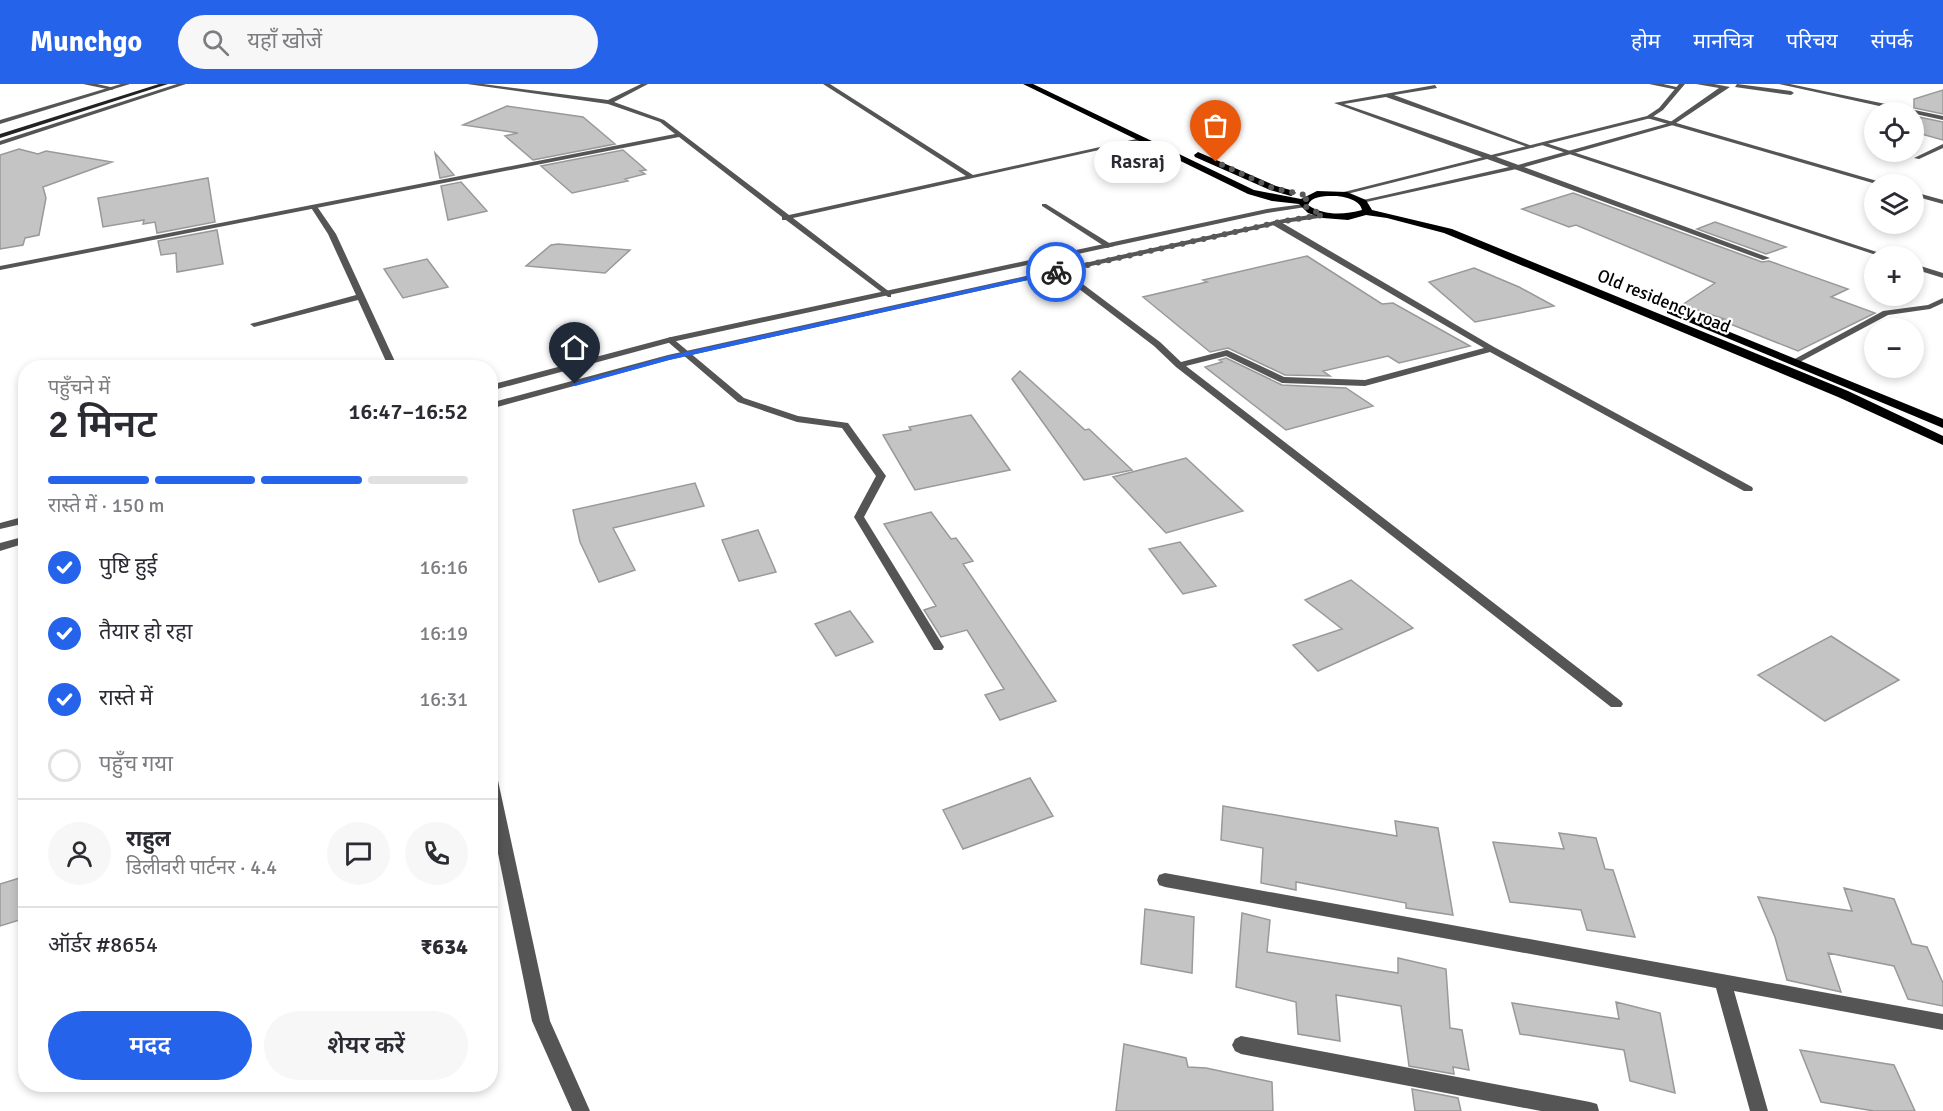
<!DOCTYPE html>
<html lang="hi">
<meta charset="utf-8">
<style>
:root{--surface:#fff;--page:#f7f7f7;--text:#2b2b33;--muted:#7c7c81;--line:#e1e1e2;--accent:#2563eb}
body{margin:0;font-family:Signika,"Noto Sans Devanagari",sans-serif;background:var(--page);color:var(--text);height:100vh;display:flex;flex-direction:column;font-size:22px;white-space:nowrap}
*{box-sizing:border-box;margin:0}
p{font-size:20px;color:var(--muted)}
.icon{flex:none;width:33px;height:33px;fill:none;stroke:currentColor;stroke-width:2;stroke-linecap:round;stroke-linejoin:round}
.map{position:relative;flex:1;overflow:hidden}
.details{position:absolute;left:18px;top:276px;width:480px;height:732px;display:flex;flex-direction:column;background:var(--surface);border-radius:24px;box-shadow:0 3px 9px #0003}
.details>*{flex:none}
.fabs{position:absolute;left:1864px;top:18px;display:grid;gap:12px}
.fabs a{display:grid;place-items:center;width:60px;height:60px;border-radius:50%;background:var(--surface);box-shadow:0 3px 9px #0003;font-size:30px}
.pin{position:absolute;display:grid;place-items:center;width:51px;height:51px;color:#fff;margin:-62px -26px;border-radius:50% 50% 50% 0;rotate:-45deg;box-shadow:0 0 6px #0007}
.pin .icon{rotate:45deg}
.courier{position:absolute;display:grid;place-items:center;width:60px;height:60px;margin:-30px;border:4px solid #2563eb;border-radius:50%;background:#fff;color:#222;box-shadow:0 2px 8px #0007}
.bubble{position:absolute;height:42px;border-radius:21px;background:var(--surface);box-shadow:0 3px 9px #0003;font-size:20px;font-weight:600;line-height:42px;text-align:center}
.summary em{font-style:normal;font-weight:600}
.summary div{display:flex;flex-direction:column-reverse}
.summary{display:flex;align-items:center;justify-content:space-between;height:102px;padding:0 30px}
h1{font-size:39px;font-weight:600;line-height:45px}
.bar{display:grid;grid-template-columns:repeat(4,1fr);gap:9px 6px;align-content:center;height:72px;padding:0 30px}
.bar i{height:8px;border-radius:4px;background:var(--line)}
.bar .active{background:var(--accent)}
.bar p{grid-column:span 4}
.line{display:flex;align-items:center;gap:15px;padding:0 30px;border-top:2px solid var(--line)}
.line div{flex:1}
.round{display:grid;place-items:center;flex:none;width:63px;height:63px;border-radius:32px;background:var(--page)}
ol{padding:0 30px;list-style:none}
li{display:flex;align-items:center;gap:18px;height:66px}
li p{margin-inline-start:auto}
li .icon{padding:6px;border-radius:50%;background:var(--accent);color:#fff;stroke-width:4}
li:last-child{color:var(--muted)}
li i{width:33px;height:33px;border:3px solid var(--line);border-radius:50%}
.cta{display:flex;gap:12px;margin-top:auto;padding:12px 30px}
.cta a{flex:1;height:69px;border-radius:36px;background:var(--accent);color:#fff;font-size:24px;font-weight:600;line-height:69px;text-align:center}
.cta a+a{background:var(--page);color:var(--text)}
header{display:flex;align-items:center;gap:36px;box-sizing:border-box;height:84px;padding:0 30px;background:var(--accent);color:#fff}
header strong{font-size:28px}
nav{display:flex;gap:33px;margin-inline-start:auto;font-size:21px}
.search{width:420px;height:54px;background:var(--page);display:flex;align-items:center;gap:15px;box-sizing:border-box;padding:0 21px;border-radius:33px;color:var(--muted);font-size:22px}
.map>svg:first-child{display:block}
.building{fill:#c4c4c4;stroke:#999;stroke-width:1.5}
.lines{fill:none;stroke-linecap:round;stroke-linejoin:round}
.service{fill:#555;fill-rule:evenodd}
.minor{fill:#555;fill-rule:evenodd}
.tertiary{fill:#555;fill-rule:evenodd}
.secondary{fill:#222;fill-rule:evenodd}
.trunk{fill:#000;fill-rule:evenodd}
.route{fill:#2563eb}
.done{stroke:#595959;stroke-width:6;stroke-dasharray:0 10.8}
.labels{text-anchor:middle;stroke-width:4.5;stroke-linejoin:round;paint-order:stroke}
.far-street-label{font-size:18px;fill:#000;stroke:#fff}
</style>
<header>
<strong>Munchgo</strong>
<div class="search"><svg class="icon" aria-label="search" viewBox="0 0 24 24"><circle cx="10" cy="10" r="6"/><path d="M15 15l6 6"/></svg>यहाँ खोजें</div>
<nav><a>होम</a><a>मानचित्र</a><a>परिचय</a><a>संपर्क</a></nav>
</header>
<div class="map">
<svg width="1943" height="1027" viewBox="0 0 1943 1027">
<rect width="100%" height="100%" fill="#fff"/>
<path class="building" d="M1943 6V30L1914 24V15Z
M507 22 583 33 615 60 533 76 505 52 518 49 463 41Z
M1914 32 1943 38V56L1914 48Z
M19 65 38 70 46 67 112 78 43 103 46 114 39 151 25 154 23 161 0 165V71Z
M623 66 646 86 640 87 645 90 625 95 628 97 572 109 541 82Z
M435 69 454 91 440 94Z
M208 94 215 138 157 149 155 138 143 140 144 136 103 143 98 114Z
M461 98 487 127 448 136 441 102Z
M1573 109 1762 178 1769 177 1848 205 1831 213 1875 229 1798 267 1720 236 1724 235 1682 221 1715 199 1576 141 1569 143 1522 125Z
M1715 138 1786 163 1766 170 1697 145Z
M217 146 223 180 177 188 176 169 161 171 158 157Z
M558 160 630 166 605 189 526 182 551 161Z
M1307 172 1382 220 1393 219 1470 262 1399 279 1388 272 1323 287 1330 292 1285 291 1228 264 1210 268 1143 213 1207 198 1203 196Z
M427 175 448 203 403 214 384 185Z
M1474 184 1519 203 1554 222 1475 238 1429 198Z
M1226 274 1282 301 1346 304 1373 322 1286 346 1205 283 1222 278 1219 276Z
M1020 287 1085 346 1089 345 1132 386 1084 396 1012 295Z
M971 331 1010 386 915 406 883 351 911 346 909 343Z
M1186 374 1243 427 1166 449 1113 393Z
M695 399 704 422 613 444 635 486 599 498 580 458 573 426Z
M931 428 951 455 956 454 973 477 963 480 1056 617 1000 636 985 611 1004 605 967 546 941 553 924 526 936 522 884 440Z
M758 446 776 488 739 497 722 456Z
M1180 458 1216 502 1183 510 1149 465Z
M1351 496 1413 544 1318 587 1293 561 1342 545 1305 516Z
M850 527 873 558 836 572 815 540Z
M1831 552 1899 596 1825 637 1758 591Z
M1030 694 1053 732 963 765 943 726Z
M1223 722 1397 752 1395 737 1438 744 1453 831 1406 824V819L1296 798V806L1261 799 1263 764 1221 756Z
M1559 749 1596 754 1605 785 1613 786 1635 853 1587 846 1581 826 1510 818 1493 758 1564 765Z
M26 792V834L0 842V800Z
M1844 804 1894 815 1912 860 1927 863 1943 899V922L1908 915 1894 882 1828 869 1841 908 1787 896 1775 853 1758 813 1852 827Z
M1145 825 1194 833 1192 889 1141 880Z
M1242 829 1270 836 1267 868 1398 889V874L1446 885 1450 944 1462 946 1469 986 1453 983 1454 990 1409 982 1401 922 1336 911 1340 957 1298 950 1296 918 1236 903Z
M1616 918 1660 929 1675 1009 1630 997 1624 966 1520 950 1512 919 1619 935Z
M1124 960 1186 974 1188 983 1206 984 1272 998 1273 1027H1116Z
M1800 966 1894 981 1915 1027H1874L1821 1018Z
M1412 1005 1458 1014 1461 1027H1415Z"/>
<g class="lines">
<path class="service" d="M1649 0H1663L1681 4 1678 6Z
M312 121H316L336 150 398 284H389L358 216 254 243 250 240 356 211 328 150 310 122Z
M1273 137H1279L1494 263 1752 403 1753 405 1752 407H1744L1490 268 1365 302 1282 299 1226 272 1186 282 1621 617 1623 620 1621 623H1611L1176 283 1154 262 1041 176 1048 174 1160 258 1181 278 1227 266 1284 293 1365 296 1484 264 1273 141Z
M671 253 744 314 798 332 848 339 886 392 864 433 944 563 942 566H934L854 433 876 392 842 344 797 338 738 318 668 258V254Z
M490 687 495 688 497 692 550 937 590 1027H572L532 937 490 730Z"/>
<path class="minor" d="M83 0H97L115 4 112 6Z
M467 0H483L608 16 641 0H648L614 18 664 36 789 131 966 92 823 0H830L973 91 1141 54 1144 56 793 134 891 209V213H888L786 136H782V133L679 53 0 186V182L675 50 660 38 608 20Z
M1435 1 1437 4 1394 11 1535 63 1530 64 1386 13 1344 20 1494 72 1770 174 1763 176 1334 19Z
M1649 31 1884 99 1885 100H1876L1647 34Z
M1542 59H1546L1889 172H1879L1542 61Z
M1943 60V64L1919 75 1914 74Z
M1914 108 1943 116V120L1914 112Z
M1042 120H1046L1114 162 1107 164 1042 122Z
M1914 180 1943 189V194L1914 185Z
M1943 214V219L1930 225 1888 231 1798 279 1795 280 1791 277 1883 227 1928 221Z
M1165 789 1943 930V946L1734 907 1768 1027H1750L1716 904 1165 803 1159 801 1157 796 1159 791Z
M1241 952 1590 1018 1597 1020 1599 1027H1541L1241 970 1235 967 1232 961 1235 955Z"/>
<path class="tertiary" d="M121 0H130L0 40V36Z
M177 0H186L0 61V57Z
M1679 0H1685L1663 26 1651 34 1339 112 1336 110 1647 32 1659 24Z
M1696 0H1714L1730 3 1673 41 1521 84 1362 119 1359 117 1518 81 1669 39 1719 4Z
M1737 0 1791 7 1794 9 1791 11 1735 3Z
M1779 0H1790L1943 32V36Z
M1304 120 1308 122 1306 123 1267 129 672 258 490 307V301L671 253 1267 125Z
M1323 129 1327 131 1326 133 1284 139 669 276 490 325V319L668 271 1284 135Z
M26 432V439L0 445V439Z
M26 452V459L0 467V459Z"/>
<path class="secondary" d="M159 0H168L0 54V50Z"/>
<path class="trunk" d="M1023 0H1033L1254 106 1301 115 1317 107 1347 108 1366 116 1372 126 1452 145 1848 307 1943 352V361L1838 313 1444 149 1387 134 1366 131 1348 136 1323 134 1308 129 1299 120 1272 117 1248 110ZM1337 112C1346 113 1360 116 1362 126 1344 131 1324 132 1308 121 1312 111 1327 112 1337 112Z
M1198 68 1276 102 1294 107 1296 109 1291 112 1270 106 1195 73 1194 71Z
M1671 224 1943 335V344L1667 229V225Z"/>
</g>
<path class="route" d="M1056 186 1058 189 669 276 575 302 571 300 668 272Z"/>
<g class="lines">
<path class="done" d="M1056 188 1284 137 1323 131 1304 122 1303 118 1309 112 1273 104 1216 78"/>
</g>
<g class="labels">
<g class="far-street-label">
<text transform="translate(1664 217) rotate(22)" y="6">Old residency road</text>
</g>
</g>
</svg>
<div class="fabs">
<a><svg class="icon" aria-label="locate" viewBox="0 0 24 24"><circle cx="12" cy="12" r="6"/><path d="M12 2v4M12 18v4M2 12h4M18 12h4"/></svg></a>
<a><svg class="icon" aria-label="layers" viewBox="0 0 24 24"><path d="M12 4l9 5-9 5-9-5zM3 14l9 5 9-5"/></svg></a>
<a>+</a>
<a>−</a>
</div>
<div class="pin" style="left:1216px;top:78px;background:#ea580c"><svg class="icon" aria-label="bag" viewBox="0 0 24 24"><path d="M5 8h14l-1 12H6zM9 8a3 3 0 0 1 6 0"/></svg></div>
<div class="pin" style="left:575px;top:300px;background:#1f2937"><svg class="icon" aria-label="home" viewBox="0 0 24 24"><path d="M3 11l9-7 9 7M6 9v11h12V9"/></svg></div>
<div class="courier" style="left:1056px;top:188px"><svg class="icon" aria-label="bike" viewBox="0 0 24 24"><circle cx="6" cy="16" r="4"/><circle cx="18" cy="16" r="4"/><path d="M6 16l4-8h5l3 8M10 8l3 8H6M13 5h3"/></svg></div>
<div class="bubble" style="left:1094px;top:57px;width:87px">Rasraj</div>
<section class="details">
<div class="summary"><div><h1>2 मिनट</h1><p>पहुँचने में</p></div><em>16:47–16:52</em></div>
<div class="bar"><i class="active"></i><i class="active"></i><i class="active"></i><i></i><p>रास्ते में · 150 m</p></div>
<ol>
<li><svg class="icon" aria-label="check" viewBox="0 0 24 24"><path d="M5 12l5 5 9-10"/></svg>पुष्टि हुई<p>16:16</p></li>
<li><svg class="icon" aria-label="check" viewBox="0 0 24 24"><path d="M5 12l5 5 9-10"/></svg>तैयार हो रहा<p>16:19</p></li>
<li><svg class="icon" aria-label="check" viewBox="0 0 24 24"><path d="M5 12l5 5 9-10"/></svg>रास्ते में<p>16:31</p></li>
<li><i></i>पहुँच गया</li>
</ol>
<div class="line" style="height:108px"><a class="round"><svg class="icon" aria-label="person" viewBox="0 0 24 24"><circle cx="12" cy="8" r="4"/><path d="M4 21q1-7 8-7t8 7"/></svg></a><div><b>राहुल</b><p>डिलीवरी पार्टनर · 4.4</p></div><a class="round"><svg class="icon" aria-label="chat" viewBox="0 0 24 24"><path d="M4 5h16v11H9l-5 4z"/></svg></a><a class="round"><svg class="icon" aria-label="phone" viewBox="0 0 24 24"><path d="M5 4h4l2 5-3 2q2 4 5 5l2-3 5 2v4C11 20 4 13 5 4z"/></svg></a></div>
<div class="line" style="height:78px"><div>ऑर्डर #8654</div><b>₹634</b></div>
<div class="cta"><a>मदद</a><a>शेयर करें</a></div>
</section>
</div>
